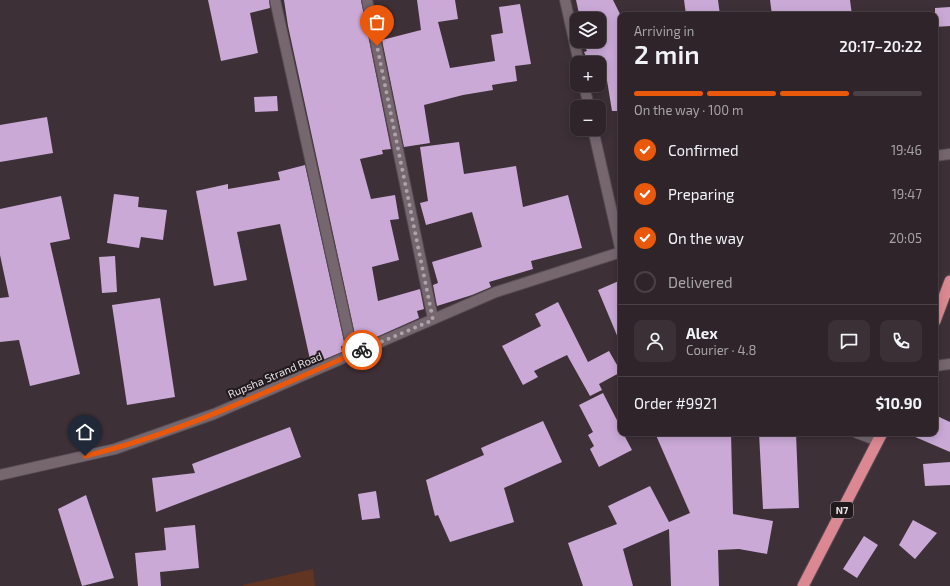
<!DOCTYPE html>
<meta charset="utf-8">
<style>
:root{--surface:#2e2429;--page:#3a3035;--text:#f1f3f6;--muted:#a7a4a8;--line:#494146;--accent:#ea580c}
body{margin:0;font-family:"Exo 2",sans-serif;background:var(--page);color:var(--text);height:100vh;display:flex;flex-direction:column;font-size:15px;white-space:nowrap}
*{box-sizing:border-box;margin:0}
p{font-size:13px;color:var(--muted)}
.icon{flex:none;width:22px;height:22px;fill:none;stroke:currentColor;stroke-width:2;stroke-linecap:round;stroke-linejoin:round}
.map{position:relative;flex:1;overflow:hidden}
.sheet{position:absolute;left:618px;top:12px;width:320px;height:424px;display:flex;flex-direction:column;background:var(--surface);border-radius:8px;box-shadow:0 2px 10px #0003,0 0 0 1px var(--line)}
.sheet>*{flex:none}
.fabs{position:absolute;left:570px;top:12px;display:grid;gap:8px}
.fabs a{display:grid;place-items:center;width:36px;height:36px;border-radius:8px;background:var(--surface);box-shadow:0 2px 10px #0003,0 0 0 1px var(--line);font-size:20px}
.pin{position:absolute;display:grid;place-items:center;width:34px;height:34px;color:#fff;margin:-41px -17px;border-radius:50% 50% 50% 0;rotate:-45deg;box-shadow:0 0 4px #0007}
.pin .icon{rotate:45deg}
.courier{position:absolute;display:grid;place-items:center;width:40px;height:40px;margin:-20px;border:3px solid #ea580c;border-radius:50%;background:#fff;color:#222;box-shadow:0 1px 5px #0007}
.overview em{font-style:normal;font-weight:600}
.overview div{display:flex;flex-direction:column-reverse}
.overview{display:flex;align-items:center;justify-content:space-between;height:68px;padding:0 16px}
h1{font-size:26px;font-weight:600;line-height:30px}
.bar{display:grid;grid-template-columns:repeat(4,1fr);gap:6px 4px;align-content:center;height:48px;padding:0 16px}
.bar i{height:5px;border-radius:3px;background:var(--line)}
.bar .current{background:var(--accent)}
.bar p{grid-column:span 4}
.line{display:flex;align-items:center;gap:10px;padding:0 16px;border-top:1px solid var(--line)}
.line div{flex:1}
.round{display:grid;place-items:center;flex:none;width:42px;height:42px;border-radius:8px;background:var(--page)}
ol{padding:0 16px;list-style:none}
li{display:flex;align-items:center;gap:12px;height:44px}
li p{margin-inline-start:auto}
li .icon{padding:4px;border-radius:50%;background:var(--accent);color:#fff;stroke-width:4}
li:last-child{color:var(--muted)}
li i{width:22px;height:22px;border:2px solid var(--line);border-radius:50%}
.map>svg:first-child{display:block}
.green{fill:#623422}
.building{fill:#caa9d7}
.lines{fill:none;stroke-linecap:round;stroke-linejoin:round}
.minor-casing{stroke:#574c52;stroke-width:12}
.tertiary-casing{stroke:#574c52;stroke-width:12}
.trunk-casing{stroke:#574c52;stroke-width:13}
.minor{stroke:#76676f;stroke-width:10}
.tertiary{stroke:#76676f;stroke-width:10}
.trunk{stroke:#dc8892;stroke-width:11}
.done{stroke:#ada3a9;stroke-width:4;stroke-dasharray:0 7.2}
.route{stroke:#ea580c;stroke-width:5}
.labels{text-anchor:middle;stroke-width:4;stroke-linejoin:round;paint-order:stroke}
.shield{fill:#201a1d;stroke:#ada5aa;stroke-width:1}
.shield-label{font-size:10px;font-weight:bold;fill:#eae1e6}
.street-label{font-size:11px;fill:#eae1e6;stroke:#201a1d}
</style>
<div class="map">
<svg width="950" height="586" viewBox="0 0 950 586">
<rect width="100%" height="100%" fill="#3d3037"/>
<path class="green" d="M313 569 315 586H243V585Z"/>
<path class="building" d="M208 0H269L270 8 250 13 258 53 221 61Z
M284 0H361L391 149 382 150 383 154 360 159 371 199 395 195 399 219 390 220 399 260 372 267 378 301 420 289 424 309 417 311 419 318 363 343 357 344 288 26Z
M417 0H455L458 19 438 22 450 68 495 61 491 35 503 33 499 7 520 4 531 64 515 66 517 81 492 85 493 90 463 95 424 105 430 143 404 147 382 40 421 30Z
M576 0H613L621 16V111H612L605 68 599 71V63H589L584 52 587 51 582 41H599V19H577V24L576 19 580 18Z
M684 0H718L720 15H686Z
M770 0H850L852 15H772Z
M950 7V26L935 27V8Z
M277 96 278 111 255 112 254 97Z
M47 117 53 153 0 162V125Z
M459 142 464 174 516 166 523 207 568 195 582 248 531 261 533 269 489 282 491 287 472 295 437 306 433 285 438 283 432 262 482 247 472 212 426 225 420 203 428 201 420 147Z
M305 165 345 346H341L342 352 318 362 311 364 280 224 237 232 247 280 214 286 196 191 228 184V189L280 180 278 172Z
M114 194 139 197 138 207 167 210 163 240 141 237 139 248 107 243Z
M61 196 70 239 50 243 80 374 30 386 19 340 0 342V298L9 297 0 255V209Z
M115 256 117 292 102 293 99 257Z
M621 280V345L598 290Z
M160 298 175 397 127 405 112 305Z
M558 302 588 362 609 351 621 372 599 384 602 390 590 396 567 355 534 371 538 377 523 385 502 346 541 326 535 314Z
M603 393 621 428V433H623L632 450 599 467 590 449 594 446 588 435 593 432 579 405Z
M935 415 950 422V452L906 433H935Z
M543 421 562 462 504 488 514 522 450 542 438 515 435 516 426 480 484 455 481 448Z
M290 427 301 457 156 512 152 478 195 473 192 464Z
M655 433H731L733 514 773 521 767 554 739 549 718 550 719 586H671L669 529 623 549 633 586H583L568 543 617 524 608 506 650 486 669 522 690 513Z
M759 433H796L799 508 763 509Z
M950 462V485L925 486 923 464Z
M376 491 380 518 362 520 358 494Z
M86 495 114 578 82 586 58 509Z
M913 520 937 533 915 559 899 545Z
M195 525 199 568 160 572 161 586H138L135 553 166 550 164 528Z
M864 536 878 545 857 578 843 569Z"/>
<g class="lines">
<g class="minor-casing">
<path id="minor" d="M275 0 353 354
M367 0 433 319
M565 0 579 63
M584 85 589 107
M593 129 621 252
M935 366 950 364
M857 433 878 441"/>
</g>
<g class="tertiary-casing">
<path id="tertiary" d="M935 156 950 154
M0 475 115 449 214 414 496 292 621 252"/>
</g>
<g class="trunk-casing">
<path id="trunk" d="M935 321 950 281
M803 586 882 433"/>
</g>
<use href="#minor" class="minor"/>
<use href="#tertiary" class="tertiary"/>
<use href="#trunk" class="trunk"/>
</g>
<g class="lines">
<path class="done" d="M362 350 433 320 377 46"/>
<path class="route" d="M85 456C181 433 272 389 362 350"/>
</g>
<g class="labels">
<rect class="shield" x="831" y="502" width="22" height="16" rx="3"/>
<g class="shield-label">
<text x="842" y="514">N7</text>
</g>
<g class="street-label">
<text transform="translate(275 375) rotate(-23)" y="4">Rupsha Strand Road</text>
</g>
</g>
</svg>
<div class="fabs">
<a><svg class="icon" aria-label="layers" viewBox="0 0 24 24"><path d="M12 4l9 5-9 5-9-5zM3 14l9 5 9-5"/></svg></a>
<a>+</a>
<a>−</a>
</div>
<div class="pin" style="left:377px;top:46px;background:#ea580c"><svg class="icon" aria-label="bag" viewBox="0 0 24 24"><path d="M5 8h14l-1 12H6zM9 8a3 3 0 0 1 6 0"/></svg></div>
<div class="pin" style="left:85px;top:456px;background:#1f2937"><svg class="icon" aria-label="home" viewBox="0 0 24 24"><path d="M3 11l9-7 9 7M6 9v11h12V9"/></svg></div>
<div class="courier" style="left:362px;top:350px"><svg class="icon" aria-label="bike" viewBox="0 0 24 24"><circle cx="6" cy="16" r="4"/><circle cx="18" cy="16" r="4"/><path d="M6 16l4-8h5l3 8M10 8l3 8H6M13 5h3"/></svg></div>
<section class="sheet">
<div class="overview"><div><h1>2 min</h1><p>Arriving in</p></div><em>20:17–20:22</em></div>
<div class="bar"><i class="current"></i><i class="current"></i><i class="current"></i><i></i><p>On the way · 100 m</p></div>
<ol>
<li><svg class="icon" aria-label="check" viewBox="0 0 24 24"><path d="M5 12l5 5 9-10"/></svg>Confirmed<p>19:46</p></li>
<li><svg class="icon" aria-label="check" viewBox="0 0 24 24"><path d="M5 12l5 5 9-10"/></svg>Preparing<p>19:47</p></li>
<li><svg class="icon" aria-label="check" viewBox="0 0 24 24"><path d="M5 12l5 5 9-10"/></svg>On the way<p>20:05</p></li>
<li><i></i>Delivered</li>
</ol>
<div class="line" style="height:72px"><a class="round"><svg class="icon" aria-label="person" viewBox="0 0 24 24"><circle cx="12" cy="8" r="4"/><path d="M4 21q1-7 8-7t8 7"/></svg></a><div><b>Alex</b><p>Courier · 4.8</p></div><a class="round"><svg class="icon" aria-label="chat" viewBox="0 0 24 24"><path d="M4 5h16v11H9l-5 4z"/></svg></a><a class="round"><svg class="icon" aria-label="phone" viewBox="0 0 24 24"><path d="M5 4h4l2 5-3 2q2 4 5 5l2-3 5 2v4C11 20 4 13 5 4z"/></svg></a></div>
<div class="line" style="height:52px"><div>Order #9921</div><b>$10.90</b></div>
</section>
</div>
